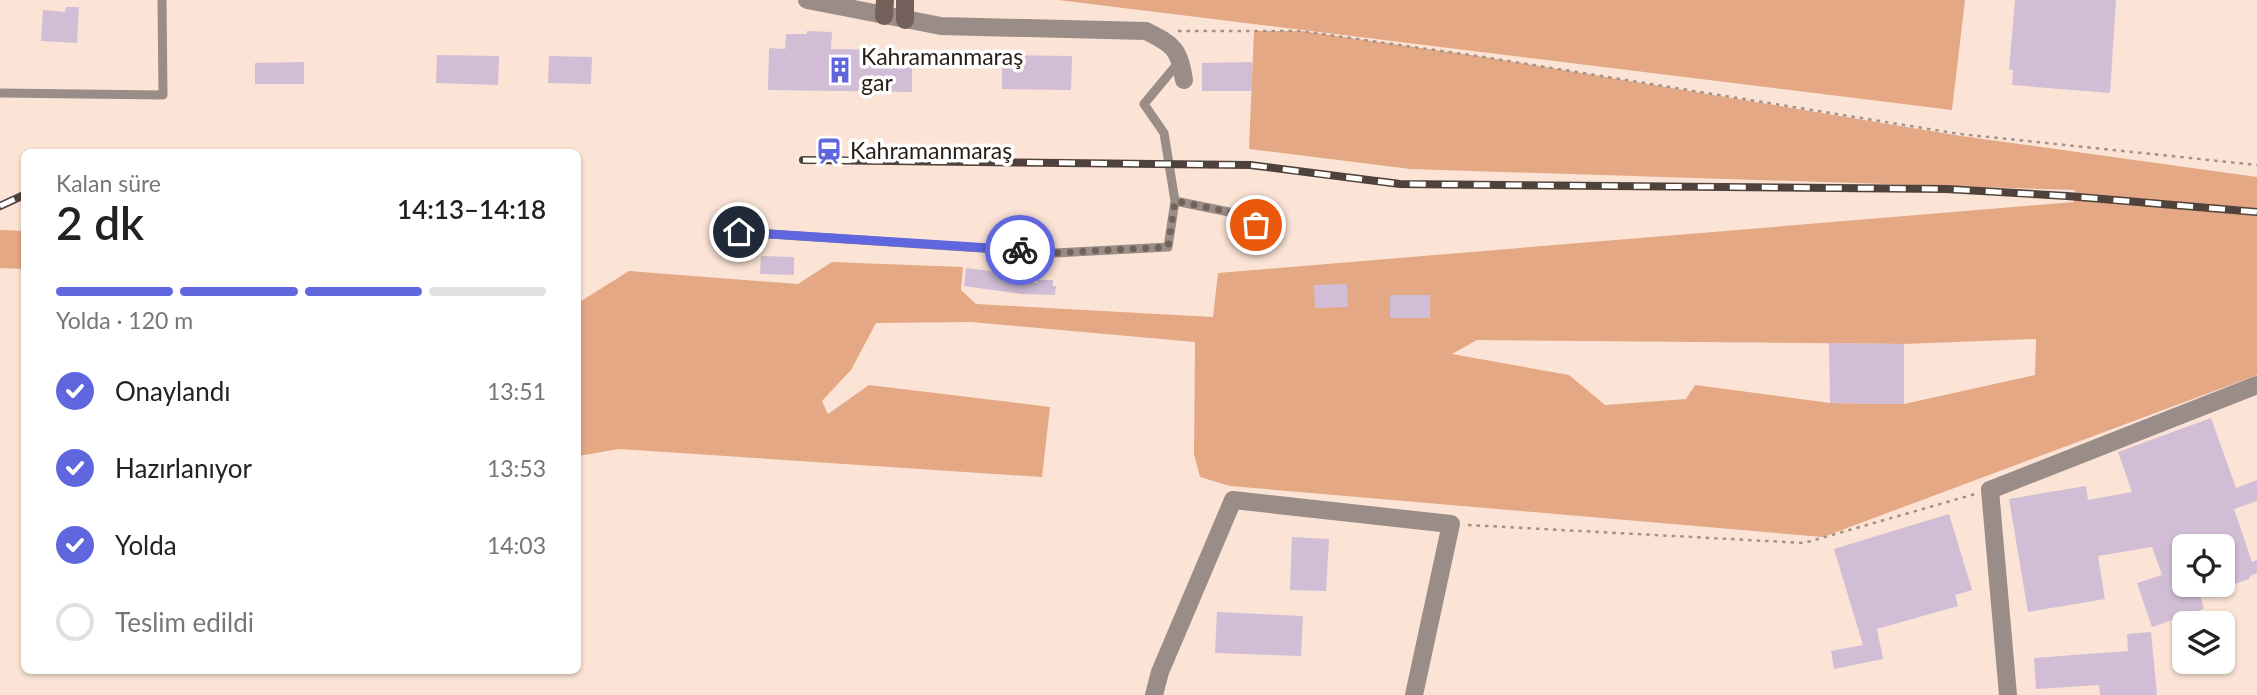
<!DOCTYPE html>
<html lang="tr">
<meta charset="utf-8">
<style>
:root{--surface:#fff;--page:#f2f2f2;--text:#222;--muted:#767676;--line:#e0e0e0;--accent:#5f66de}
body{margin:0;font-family:Lato,sans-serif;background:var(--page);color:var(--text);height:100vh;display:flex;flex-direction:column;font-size:26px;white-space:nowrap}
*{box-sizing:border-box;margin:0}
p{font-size:23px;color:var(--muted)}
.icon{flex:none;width:38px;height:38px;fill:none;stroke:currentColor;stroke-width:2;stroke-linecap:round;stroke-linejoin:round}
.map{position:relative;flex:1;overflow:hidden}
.drawer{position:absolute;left:21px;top:149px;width:560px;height:525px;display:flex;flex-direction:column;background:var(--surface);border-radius:10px;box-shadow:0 2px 5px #0004}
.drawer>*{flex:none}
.fabs{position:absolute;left:2172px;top:534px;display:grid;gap:14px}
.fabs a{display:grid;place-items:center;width:63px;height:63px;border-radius:10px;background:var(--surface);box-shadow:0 2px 5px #0004;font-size:35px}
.pin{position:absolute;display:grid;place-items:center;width:60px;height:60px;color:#fff;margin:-30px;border:4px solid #fff;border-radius:50%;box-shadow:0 2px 7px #0007}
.courier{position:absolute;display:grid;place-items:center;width:70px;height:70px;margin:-35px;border:5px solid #5f66de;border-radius:50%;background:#fff;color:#222;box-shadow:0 2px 9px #0007}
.overview em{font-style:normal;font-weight:600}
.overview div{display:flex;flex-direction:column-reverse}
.overview{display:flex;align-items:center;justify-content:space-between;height:119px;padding:0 35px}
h1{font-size:46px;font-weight:600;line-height:52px}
.bar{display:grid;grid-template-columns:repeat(4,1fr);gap:10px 7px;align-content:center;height:84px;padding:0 35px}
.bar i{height:9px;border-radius:5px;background:var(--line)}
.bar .current{background:var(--accent)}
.bar p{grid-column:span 4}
ol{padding:0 35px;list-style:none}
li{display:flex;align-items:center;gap:21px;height:77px}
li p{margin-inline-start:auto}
li .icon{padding:7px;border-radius:50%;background:var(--accent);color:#fff;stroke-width:4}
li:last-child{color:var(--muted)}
li i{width:38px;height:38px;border:4px solid var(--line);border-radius:50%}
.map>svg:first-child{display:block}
.forest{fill:#e4a885;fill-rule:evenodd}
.building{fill:#d1bdd5;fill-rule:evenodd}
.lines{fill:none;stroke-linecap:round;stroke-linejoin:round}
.path{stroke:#a39287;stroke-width:2.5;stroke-dasharray:3.5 5;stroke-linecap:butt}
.lane{stroke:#9a8c87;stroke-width:9}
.street{stroke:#9a8c87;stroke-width:18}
.secondary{stroke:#73605a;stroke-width:18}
.rail-casing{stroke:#4e423a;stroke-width:8}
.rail{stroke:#fff;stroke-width:5;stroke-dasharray:16;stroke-linecap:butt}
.done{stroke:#71635a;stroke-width:7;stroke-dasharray:0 12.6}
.route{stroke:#5f66de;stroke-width:9}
.labels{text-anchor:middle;stroke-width:7;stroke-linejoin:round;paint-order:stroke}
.poi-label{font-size:23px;fill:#271d17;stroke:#fff;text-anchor:start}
</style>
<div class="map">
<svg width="2257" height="695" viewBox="0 0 2257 695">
<rect width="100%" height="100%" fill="#fbe4d6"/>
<path class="forest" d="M1058 0H1965L1952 110Z
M1254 31H1301L1484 57 1961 136 2257 177V375L1823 537 1230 486 1200 477 1194 454 1195 342 971 322 876 323 851 370 822 401 828 414 869 385 1050 407 1042 477 619 449 578 456V303L629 271 798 284 832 262 963 267 961 290 976 304 1213 317 1218 273 2074 202 2075 190 1410 169 1249 149ZM2036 339 2035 375 1904 404 1830 403 1695 385 1686 399 1605 405 1569 375 1452 354 1477 340 1904 344Z
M0 230 24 231V269L0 268Z"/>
<path class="building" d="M2015 0H2116L2110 93 2012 85 2013 70H2009Z
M66 7H79L77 43 41 41 43 10 65 12Z
M807 31 832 32 831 49 912 50V92L768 90 769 48 785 49 786 34H807Z
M437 55 499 56 498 85 436 83Z
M1002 55 1072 56 1071 90 1002 89Z
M549 56 592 57 591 84 548 83Z
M304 62V84H255V63Z
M1252 62V91H1202V63Z
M761 256 794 257V275L760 274Z
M966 268 999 272 998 276 1037 283V280H1053V286H1056L1055 295 1021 294 964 286Z
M1347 284 1348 307 1315 308 1314 285Z
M1390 295H1430V318H1390Z
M1829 343 1904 344V404L1830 403Z
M2211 418 2236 488 2257 480V501L2234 509 2252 562 2257 560V573L2250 576 2249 579 2200 596 2204 609 2152 627 2137 583 2162 575 2152 547 2098 556 2105 599 2028 612 2009 499 2086 486 2088 500 2132 492 2118 452ZM2184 546H2222V584H2184Z
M1949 514 1972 590 1955 595 1958 606 1877 629 1883 659 1834 669 1831 651 1863 645 1834 549Z
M1292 537 1329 539 1326 591 1290 590Z
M1217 612 1303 616 1301 656 1215 653Z
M2151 632 2157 695H2100L2099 685 2036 689 2034 658 2128 651 2127 634Z"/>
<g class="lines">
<path class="path" d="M1178 31H1301L1484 57 1960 134 2257 165
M1468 525 1804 543 1975 494"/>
<path class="lane" d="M1179 62 1144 104 1164 133 1175 201 1239 214 1273 237
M0 93 163 95 162 0
M739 232 1055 253 1168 247 1175 201"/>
<path class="street" d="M807 0 941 26 1146 31C1174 45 1179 49 1184 80
M1154 695 1160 672 1233 500 1451 524 1414 695
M2008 695 1990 490 2257 385"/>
<path class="secondary" d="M884 16 885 0
M905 20V0"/>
<g class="rail-casing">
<path id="rail" d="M803 160 1250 165 1400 184 1946 189 2067 196 2257 212
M0 206 24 195"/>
</g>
<use href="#rail" class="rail"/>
</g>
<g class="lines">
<path class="done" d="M1020 250 1055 253 1168 247 1175 201 1239 214 1256 225"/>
<path class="route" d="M739 232 1020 250"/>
</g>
<defs>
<g id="building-bare" transform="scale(2.1)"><path d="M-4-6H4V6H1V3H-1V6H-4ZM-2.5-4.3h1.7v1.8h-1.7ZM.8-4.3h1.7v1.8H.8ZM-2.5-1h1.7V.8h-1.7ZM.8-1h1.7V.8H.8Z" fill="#5f66de" stroke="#fff" stroke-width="2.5" paint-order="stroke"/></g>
<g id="station-bare" transform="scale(2.1)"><path d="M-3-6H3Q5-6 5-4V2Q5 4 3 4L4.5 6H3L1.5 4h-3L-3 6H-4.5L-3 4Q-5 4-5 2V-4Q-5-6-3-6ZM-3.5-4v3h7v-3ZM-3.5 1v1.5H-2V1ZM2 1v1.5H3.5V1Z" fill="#5f66de" stroke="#fff" stroke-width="2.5" paint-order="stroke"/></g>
</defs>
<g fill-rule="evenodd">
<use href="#building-bare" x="840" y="70"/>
<use href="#station-bare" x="829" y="151"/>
</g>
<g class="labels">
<g class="poi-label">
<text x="861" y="65">Kahramanmaraş<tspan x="861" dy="26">gar</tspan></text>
<text x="850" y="159">Kahramanmaraş</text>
</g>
</g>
</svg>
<div class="fabs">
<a><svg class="icon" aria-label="locate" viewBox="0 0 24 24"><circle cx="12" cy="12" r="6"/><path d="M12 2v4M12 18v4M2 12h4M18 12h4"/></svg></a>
<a><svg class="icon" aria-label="layers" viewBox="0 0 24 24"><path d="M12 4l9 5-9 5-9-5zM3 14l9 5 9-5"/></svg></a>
</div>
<div class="pin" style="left:1256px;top:225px;background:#ea580c"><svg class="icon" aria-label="bag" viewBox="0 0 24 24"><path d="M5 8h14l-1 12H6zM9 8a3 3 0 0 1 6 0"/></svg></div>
<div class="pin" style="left:739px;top:232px;background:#1f2937"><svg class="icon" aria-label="home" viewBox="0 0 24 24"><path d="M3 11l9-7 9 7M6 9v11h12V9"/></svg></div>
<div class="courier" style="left:1020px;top:250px"><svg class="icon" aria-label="bike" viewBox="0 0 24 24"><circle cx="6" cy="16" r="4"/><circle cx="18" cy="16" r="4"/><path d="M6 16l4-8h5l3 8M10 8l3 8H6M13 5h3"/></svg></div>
<section class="drawer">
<div class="overview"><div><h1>2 dk</h1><p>Kalan süre</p></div><em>14:13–14:18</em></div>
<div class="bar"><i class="current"></i><i class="current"></i><i class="current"></i><i></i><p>Yolda · 120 m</p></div>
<ol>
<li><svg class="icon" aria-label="check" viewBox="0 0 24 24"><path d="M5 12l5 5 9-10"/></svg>Onaylandı<p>13:51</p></li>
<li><svg class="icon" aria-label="check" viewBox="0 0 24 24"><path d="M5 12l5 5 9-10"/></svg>Hazırlanıyor<p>13:53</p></li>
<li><svg class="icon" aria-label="check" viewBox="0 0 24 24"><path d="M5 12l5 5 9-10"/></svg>Yolda<p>14:03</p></li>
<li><i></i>Teslim edildi</li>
</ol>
</section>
</div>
